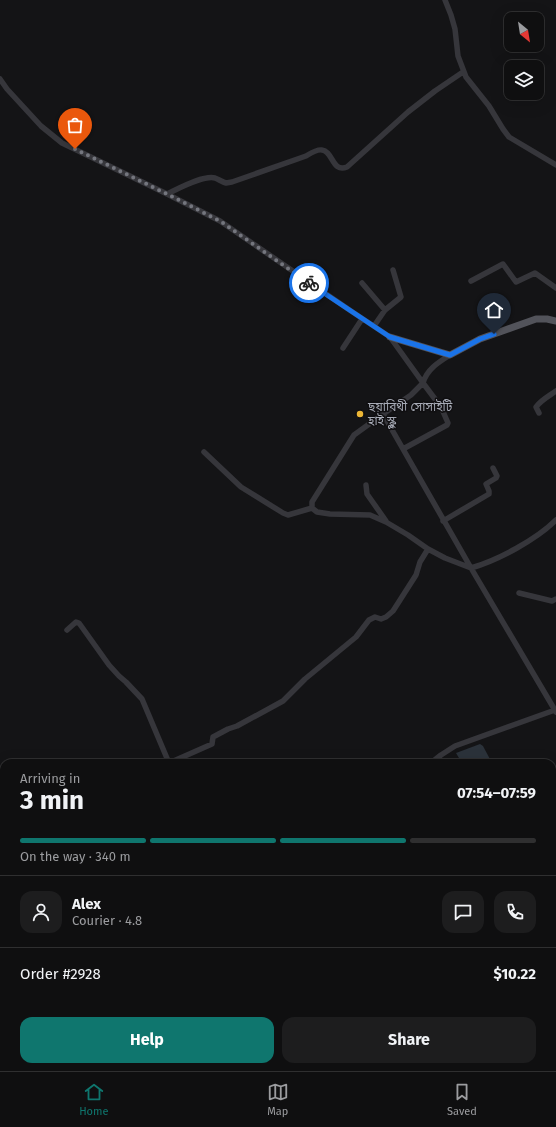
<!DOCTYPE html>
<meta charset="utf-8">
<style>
:root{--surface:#0f0f10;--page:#1d1d1e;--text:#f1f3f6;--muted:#9b9c9f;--line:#2f2f30;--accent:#0f766e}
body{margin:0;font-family:"Fira Sans","Noto Sans Bengali",sans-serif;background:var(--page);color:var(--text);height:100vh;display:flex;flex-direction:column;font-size:15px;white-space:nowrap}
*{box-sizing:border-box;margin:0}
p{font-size:13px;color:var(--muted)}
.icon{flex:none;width:22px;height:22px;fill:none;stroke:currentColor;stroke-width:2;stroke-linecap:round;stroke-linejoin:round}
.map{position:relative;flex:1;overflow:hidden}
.details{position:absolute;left:0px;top:759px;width:556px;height:312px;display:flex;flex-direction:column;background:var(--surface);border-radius:12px 12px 0 0;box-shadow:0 4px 16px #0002,0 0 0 1px var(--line)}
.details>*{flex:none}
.needle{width:26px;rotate:150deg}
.buttons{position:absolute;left:504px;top:12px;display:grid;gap:8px}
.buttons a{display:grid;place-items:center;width:40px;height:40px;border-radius:8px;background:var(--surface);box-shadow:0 4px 16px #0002,0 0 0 1px var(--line);font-size:20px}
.pin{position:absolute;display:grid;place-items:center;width:34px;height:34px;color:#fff;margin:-41px -17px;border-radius:50% 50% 50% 0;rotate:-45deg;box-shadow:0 0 4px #0007}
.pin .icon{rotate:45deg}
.courier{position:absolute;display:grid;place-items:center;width:40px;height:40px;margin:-20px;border:3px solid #1a73e8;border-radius:50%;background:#fff;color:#222;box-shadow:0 1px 5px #0007}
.headline em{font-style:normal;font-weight:700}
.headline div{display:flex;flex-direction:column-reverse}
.headline{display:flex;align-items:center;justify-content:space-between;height:68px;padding:0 20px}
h1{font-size:26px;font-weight:700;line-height:30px}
.bar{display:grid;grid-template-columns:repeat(4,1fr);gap:6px 4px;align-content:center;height:48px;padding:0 20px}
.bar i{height:5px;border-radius:3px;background:var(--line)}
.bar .current{background:var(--accent)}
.bar p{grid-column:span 4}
.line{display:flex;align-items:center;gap:10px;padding:0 20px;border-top:1px solid var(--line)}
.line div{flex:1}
.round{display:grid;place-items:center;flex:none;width:42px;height:42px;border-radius:12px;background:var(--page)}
.primary-button{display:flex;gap:8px;margin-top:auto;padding:8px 20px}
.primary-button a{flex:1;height:46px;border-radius:12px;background:var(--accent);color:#fff;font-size:16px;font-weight:700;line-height:46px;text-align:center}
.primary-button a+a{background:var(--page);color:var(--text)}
.tab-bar{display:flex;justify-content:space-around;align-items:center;height:56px;border-top:1px solid var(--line);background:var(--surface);font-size:11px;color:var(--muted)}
.tab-bar a{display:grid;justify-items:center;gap:2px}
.tab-bar .current{color:var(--accent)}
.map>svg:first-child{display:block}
.water{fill:#2b323a}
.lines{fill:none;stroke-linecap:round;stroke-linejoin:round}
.minor{stroke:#36363b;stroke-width:5.5}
.major{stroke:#52535a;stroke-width:7}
.done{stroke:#74767e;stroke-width:4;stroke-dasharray:0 7.2}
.route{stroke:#1a73e8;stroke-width:5}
.poi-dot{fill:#edb736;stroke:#100f11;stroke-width:1.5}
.labels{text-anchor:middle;stroke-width:3;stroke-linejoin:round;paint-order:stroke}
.poi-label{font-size:12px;fill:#a7abb6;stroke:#100f11;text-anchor:start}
</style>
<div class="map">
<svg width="556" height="1071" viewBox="0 0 556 1071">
<rect width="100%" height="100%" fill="#141416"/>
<path class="water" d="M480 744 483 746 492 763H462L456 753Z"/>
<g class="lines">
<path class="minor" d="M445 0 451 15 455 29 458 56 466 77 489 106 503 129 509 137 556 165
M0 79 7 89 41 126 62 143 167 194 220 221 351 311 390 337 423 383 411 395 383 414 471 568 556 712
M167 194C178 189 203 175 215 178 218 179 222 182 226 183L232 182 306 156C311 153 317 149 322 150 333 151 332 173 347 167L408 112 435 91 463 72
M471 281 503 264 516 282 535 273 556 288
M362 283 385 310
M374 326 385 310 401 297 393 270
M343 348 362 319
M539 413 536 407C541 400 549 396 556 391
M383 414 354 435 312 502V508L317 512 330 514 370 515 386 522 408 535 428 549 445 558 471 568C498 560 536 540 556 520
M403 449 447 425 448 423 441 407 423 383C427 369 439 362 450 355
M204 452 241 487 283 513 288 515 312 508
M366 485 367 494 386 521
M443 521 489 494V491L486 484 496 478 497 476 493 468
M519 593 552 601 556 599
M67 630 76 622 79 623 109 665 119 676 126 682 142 699 169 763
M169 763 212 744 213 737 228 729 237 726 283 701 305 679 356 637 369 620 375 617 381 619 386 617 393 611 416 575 420 562 428 549
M431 763 441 755 455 746 555 710
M552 941 556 938
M0 948 4 954
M552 982 556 979
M552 1031 556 1036
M0 1043H4
M461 1067 465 1071
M478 1071 483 1067"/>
<path class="major" d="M390 337 450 355 480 339 536 319H547L556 321
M552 863 556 858
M185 1067 187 1071"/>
</g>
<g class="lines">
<path class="done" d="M75 149 167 194 220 221 309 283"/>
<path class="route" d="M309 283 390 337 450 355 480 339 494 334"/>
</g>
<circle class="poi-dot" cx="360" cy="414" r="4"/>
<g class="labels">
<g class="poi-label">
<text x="368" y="411">ছয়াবিথী সোসাইটি<tspan x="368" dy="14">হাই স্কুল</tspan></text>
</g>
</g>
</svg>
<div class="buttons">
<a><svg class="needle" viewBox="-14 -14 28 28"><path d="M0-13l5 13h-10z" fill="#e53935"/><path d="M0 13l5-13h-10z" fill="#9b9c9f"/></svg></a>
<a><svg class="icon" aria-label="layers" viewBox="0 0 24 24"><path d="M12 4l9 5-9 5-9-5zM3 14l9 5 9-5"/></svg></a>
</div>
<div class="pin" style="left:75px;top:149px;background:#ea580c"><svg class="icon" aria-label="bag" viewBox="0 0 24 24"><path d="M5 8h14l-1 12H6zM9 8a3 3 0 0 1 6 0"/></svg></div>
<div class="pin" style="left:494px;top:334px;background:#1f2937"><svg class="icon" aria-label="home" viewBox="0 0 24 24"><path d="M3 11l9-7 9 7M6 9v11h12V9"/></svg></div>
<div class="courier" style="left:309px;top:283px"><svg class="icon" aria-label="bike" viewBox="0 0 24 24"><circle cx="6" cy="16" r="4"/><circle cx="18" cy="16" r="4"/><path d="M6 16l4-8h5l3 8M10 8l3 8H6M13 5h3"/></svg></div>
<section class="details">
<div class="headline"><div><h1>3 min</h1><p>Arriving in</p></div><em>07:54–07:59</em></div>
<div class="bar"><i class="current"></i><i class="current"></i><i class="current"></i><i></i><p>On the way · 340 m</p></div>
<div class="line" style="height:72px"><a class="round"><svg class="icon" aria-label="person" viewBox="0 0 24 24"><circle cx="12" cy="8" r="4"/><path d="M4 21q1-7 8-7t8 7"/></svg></a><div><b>Alex</b><p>Courier · 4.8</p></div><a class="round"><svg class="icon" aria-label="chat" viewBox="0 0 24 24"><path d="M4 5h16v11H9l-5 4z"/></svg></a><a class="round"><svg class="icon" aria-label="phone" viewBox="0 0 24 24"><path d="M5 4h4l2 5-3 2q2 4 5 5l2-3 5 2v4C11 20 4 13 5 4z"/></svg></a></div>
<div class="line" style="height:52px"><div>Order #2928</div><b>$10.22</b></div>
<div class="primary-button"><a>Help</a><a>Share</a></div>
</section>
</div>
<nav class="tab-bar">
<a class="current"><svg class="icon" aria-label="home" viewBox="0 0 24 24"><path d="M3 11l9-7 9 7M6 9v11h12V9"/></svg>Home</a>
<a><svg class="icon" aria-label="map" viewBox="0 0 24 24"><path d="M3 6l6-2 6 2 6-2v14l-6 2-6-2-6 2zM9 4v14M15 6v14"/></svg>Map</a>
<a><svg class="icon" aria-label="saved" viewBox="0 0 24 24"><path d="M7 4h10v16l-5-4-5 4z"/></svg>Saved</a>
</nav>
